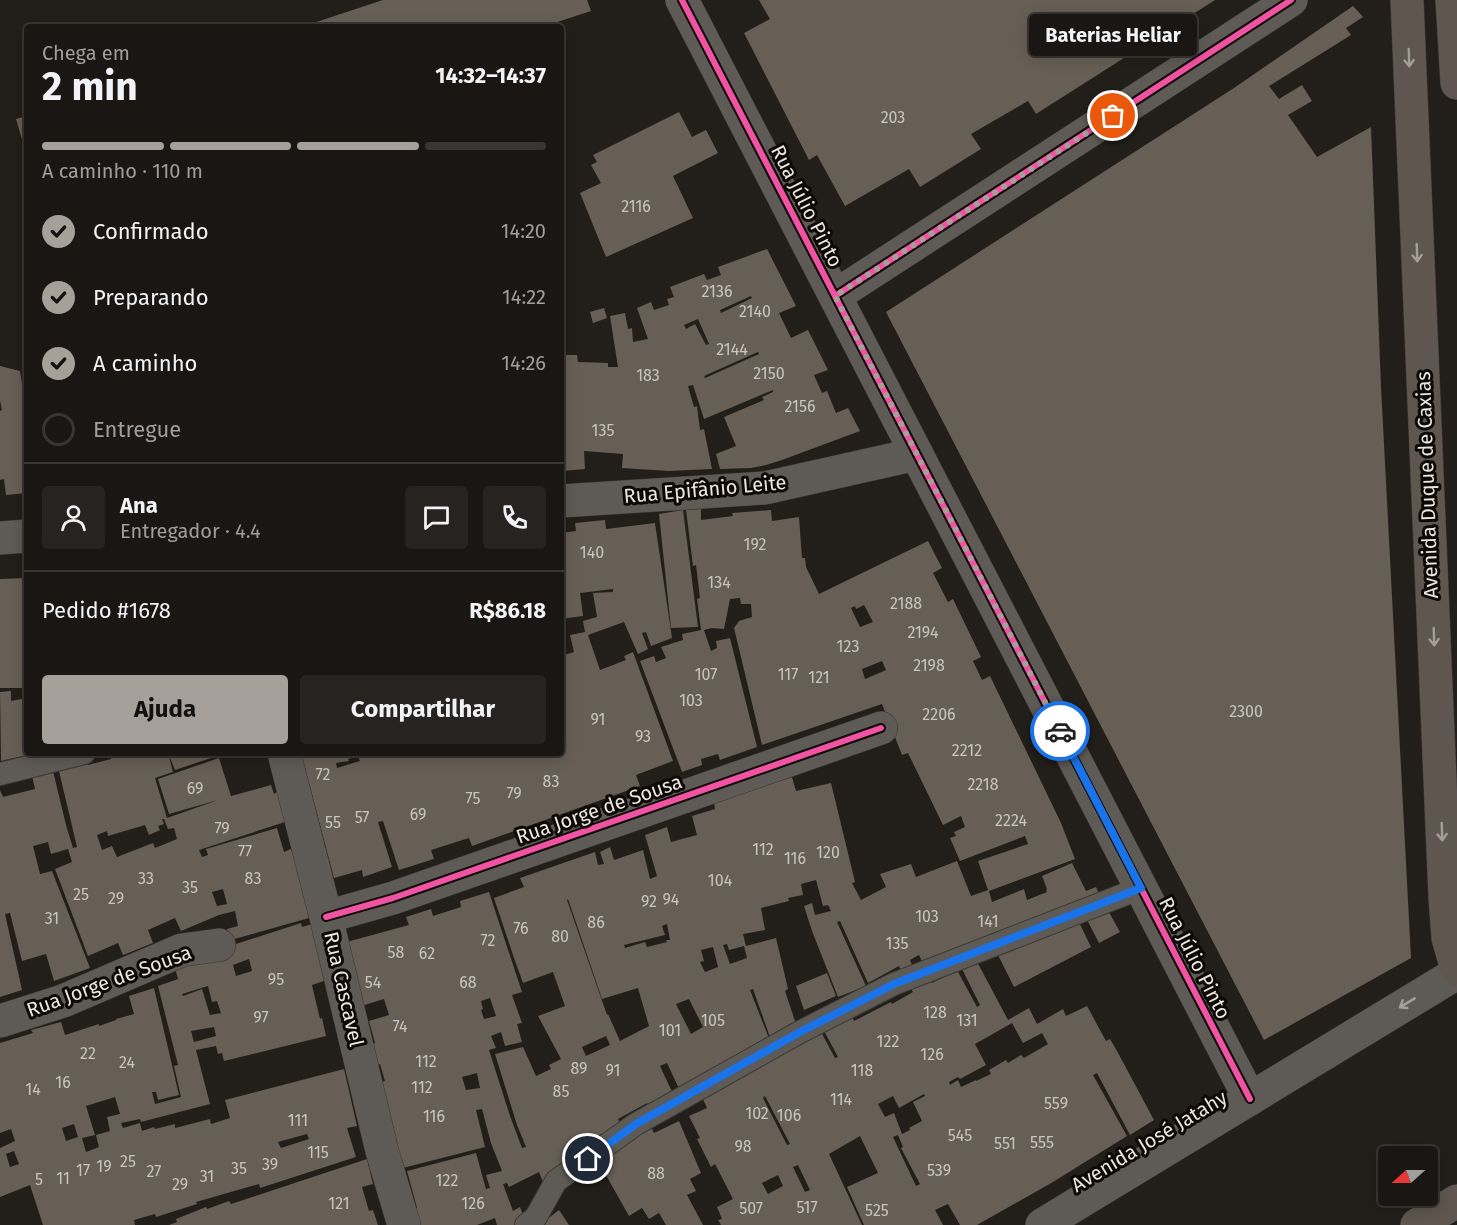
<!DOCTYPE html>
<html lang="pt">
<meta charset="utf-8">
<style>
:root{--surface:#1a1613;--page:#272321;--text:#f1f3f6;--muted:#9f9fa0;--line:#383533;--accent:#a5a09a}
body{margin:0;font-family:"Fira Sans",sans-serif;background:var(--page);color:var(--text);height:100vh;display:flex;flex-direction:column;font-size:22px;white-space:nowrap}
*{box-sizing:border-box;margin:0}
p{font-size:20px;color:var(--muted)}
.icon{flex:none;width:33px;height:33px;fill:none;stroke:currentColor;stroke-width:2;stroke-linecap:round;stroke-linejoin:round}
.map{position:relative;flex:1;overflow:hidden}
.details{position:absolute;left:24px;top:24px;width:540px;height:732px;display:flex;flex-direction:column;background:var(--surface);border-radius:6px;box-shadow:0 3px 15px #0003,0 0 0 2px var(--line)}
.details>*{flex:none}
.needle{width:39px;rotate:249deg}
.buttons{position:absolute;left:1378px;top:1146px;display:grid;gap:12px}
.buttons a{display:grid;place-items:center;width:60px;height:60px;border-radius:6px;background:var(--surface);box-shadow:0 3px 15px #0003,0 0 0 2px var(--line);font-size:30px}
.pin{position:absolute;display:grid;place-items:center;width:51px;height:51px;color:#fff;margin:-26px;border:3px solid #fff;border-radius:50%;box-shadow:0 2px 6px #0007}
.courier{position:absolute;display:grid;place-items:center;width:60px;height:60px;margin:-30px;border:4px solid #1a73e8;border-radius:50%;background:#fff;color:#222;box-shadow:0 2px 8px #0007}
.bubble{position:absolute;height:42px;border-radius:6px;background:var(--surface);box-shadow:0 3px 15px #0003,0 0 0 2px var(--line);font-size:20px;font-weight:700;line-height:42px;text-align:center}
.overview em{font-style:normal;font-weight:700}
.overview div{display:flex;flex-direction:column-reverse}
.overview{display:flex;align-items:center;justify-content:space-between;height:102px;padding:0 18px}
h1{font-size:39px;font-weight:700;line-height:45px}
.bar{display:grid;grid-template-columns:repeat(4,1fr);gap:9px 6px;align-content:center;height:72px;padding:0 18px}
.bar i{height:8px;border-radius:4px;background:var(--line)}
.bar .on{background:var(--accent)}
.bar p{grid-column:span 4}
.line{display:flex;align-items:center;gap:15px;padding:0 18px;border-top:2px solid var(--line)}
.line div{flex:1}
.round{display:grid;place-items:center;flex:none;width:63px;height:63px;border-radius:6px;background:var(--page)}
ol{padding:0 18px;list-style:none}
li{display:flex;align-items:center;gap:18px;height:66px}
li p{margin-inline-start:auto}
li .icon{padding:6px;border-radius:50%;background:var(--accent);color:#111;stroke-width:4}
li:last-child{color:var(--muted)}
li i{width:33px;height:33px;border:3px solid var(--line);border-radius:50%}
.primary-button{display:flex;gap:12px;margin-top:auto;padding:12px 18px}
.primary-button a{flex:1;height:69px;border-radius:6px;background:var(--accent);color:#111;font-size:24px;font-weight:700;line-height:69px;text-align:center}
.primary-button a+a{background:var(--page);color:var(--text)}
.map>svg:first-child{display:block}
.building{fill:#675f56;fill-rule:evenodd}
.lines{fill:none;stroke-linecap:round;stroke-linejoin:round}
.lane-casing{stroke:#3c3835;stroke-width:24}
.street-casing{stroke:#3c3835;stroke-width:34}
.primary-casing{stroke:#3c3835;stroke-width:34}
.lane{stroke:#5e5a56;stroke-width:22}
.street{stroke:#5e5a56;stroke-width:33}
.primary{stroke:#5e564f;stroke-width:33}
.cycleway-casing{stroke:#0c0906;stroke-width:10}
.cycleway{stroke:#f153a3;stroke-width:6}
.oneway{stroke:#a49e98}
.oneway2{stroke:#a4a09b}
.done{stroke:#a5a09a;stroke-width:6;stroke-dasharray:0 10.8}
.route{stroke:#1a73e8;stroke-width:8}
.labels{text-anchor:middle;stroke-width:6;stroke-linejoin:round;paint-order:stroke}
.number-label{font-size:16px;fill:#cac4be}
.street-label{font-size:20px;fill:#ebe6e0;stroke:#0c0906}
</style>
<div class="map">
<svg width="1457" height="1225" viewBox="0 0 1457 1225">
<rect width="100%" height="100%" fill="#221e19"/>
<path class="building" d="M383 0H587L591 11 542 27H301Z
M759 0H1215L1036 114 1028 101 971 134 981 149 920 187 909 169 845 206 817 155 809 160 744 33 770 19Z
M1353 6 1363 17 1346 28 1351 35 1269 86 1279 99 1302 85 1312 101 1288 115 1317 157 1371 127 1381 387 1411 958 1264 1040 886 312 1234 88Z
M679 112 692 137 706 130 718 153 673 176 693 218 606 257 580 193 601 183 591 165 597 162 593 155Z
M27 116V153H26L16 119Z
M767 249 796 306 779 313 791 338 808 330 828 370 814 375 822 393 827 391 836 413 848 408 860 431 782 460 766 465 751 468 720 469 716 454 736 446 724 417 764 400 762 397 773 392V390L704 419 693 385 688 386 694 407 697 406 700 430 704 429 712 469 669 471 622 468 623 454 584 451 585 469 561 471V355H577L578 362 608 363V367H618L610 316 625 313 628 329 632 328 633 342 648 339 637 308 651 302 654 310 669 305 667 299 674 297 670 287 704 274 707 280 721 275 718 267ZM751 296 752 298 721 313 720 310ZM698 319 709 344 706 345 695 324 686 329 684 325ZM758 352 759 354 705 378 704 376Z
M604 308 607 318 593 323 590 312Z
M0 366 20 371 27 415V493L6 495 4 479 0 480V411L2 410 0 401Z
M701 509V520L733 516 732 513 771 510 772 521 799 517 802 558H805L806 567 819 594 928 541 942 568 933 573 948 602 953 599 981 657 973 661 982 680 990 676 1061 823 1075 859 989 891 992 902 1024 889 1027 900 1047 892 1046 890 1047 889 1042 876 1072 863 1086 891 1096 887 1100 896 924 966 919 955 910 960 914 970 903 975 899 966 868 983 840 921 837 922 866 986 838 997 812 931 804 906 812 903 815 915 831 911 828 905 823 906 816 880 801 884 803 895 788 898 789 901 761 908 765 930 743 934 746 946 776 938 788 989 785 991 798 1030 772 1043 753 989 750 990 770 1041 681 1093 667 1063 660 1066 674 1096 650 1109 647 1103 618 1119 622 1127 602 1136 601 1134 569 1152 573 1160 543 1182 539 1172 509 1187 507 1183 503 1184 513 1211 520 1207 524 1217 520 1225H497L495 1218 477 1225H415L411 1210 417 1208 407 1171 476 1153 486 1189 490 1188 486 1175 502 1171 491 1143 482 1109 476 1110 485 1147 399 1169 378 1083 385 1081 380 1064 375 1066 369 1045 375 1043 369 1021 389 1015 384 999 361 1006 343 943 409 925 406 917 431 909 433 916 461 907 460 901 489 892 522 992 512 995 522 1023 517 1024 522 1042 505 1046 501 1032 491 1036 496 1048 489 1050 510 1116 522 1148 526 1147 517 1125 495 1054 523 1047 536 1076 551 1069 549 1065 561 1059 538 1016 565 1006 553 972 523 983 514 958 494 898 524 887 520 878 595 852 598 865 604 864 600 852 610 847 614 860 643 850 650 879 657 876 645 835 667 827 671 842 697 835 692 816 715 809 714 803 792 777 796 791 831 783 855 882 852 883 861 900 886 887 880 874 911 864 916 877 957 861 971 896 988 890 978 861 1028 844 1025 836 960 861 950 838 956 836 954 832 965 827 961 816 943 825 908 753 902 755 882 704 762 745 734 628 739 621 752 617 751 604H741L740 598 730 599 724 629 712 628 704 630 711 651 717 648 716 641 730 638 757 747 720 760 718 754 701 759 702 765 682 772 640 661 654 656 656 662 666 658 661 647 683 640 682 634 701 630 697 599 700 598 696 565 693 566 686 510ZM864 605 873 622 860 627 851 608 855 606 856 609ZM882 661 886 670 865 679 862 669ZM568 899 602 999 638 988 649 1026 620 1041 608 1014 607 1015 567 900ZM667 924 670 940H666L667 942 647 947 645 942 625 948 624 945 665 935 662 926ZM727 944 729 950 744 946 747 958 730 964 723 945ZM713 947 718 967 705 972 700 962 704 961 701 950ZM490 998 496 1016 484 1019 481 1010 483 1009 481 1001ZM689 999 703 1027 691 1034 676 1004ZM606 1036 610 1045 586 1056 582 1047ZM477 1073 480 1088 466 1090 462 1077Z
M683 510 698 627 671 628 659 514Z
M605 520 606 529 655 523 672 638 651 646 646 632 642 633 648 649 638 654 624 622 588 635 600 670 626 660 624 656 633 652 673 761 636 775 640 786 472 846 469 838 431 850 434 859 399 870 383 821 378 822 392 867 363 877 362 870 334 878 301 753H561V656L574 652 570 635 585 632 583 621 597 617 593 593 613 592V589L580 593 583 616 561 619V533L576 531 575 523ZM358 756 360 761 337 768 336 763 349 761 348 759Z
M27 578V688H0V579Z
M11 691V701L27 698V753L31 754 1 761 0 692Z
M109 753H168L173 772 155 778 167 818 218 800 169 814 158 779 219 758 231 796 271 785 274 794 277 792 285 822 199 850 202 857 208 855 206 849 277 828 284 852 291 849 294 855 309 918 231 940 227 929 238 926 235 911 219 915 181 931 175 918 148 930 153 943 123 955 118 943 88 956 55 869 72 862 68 849 51 854 48 842 33 846 40 874 52 871 90 968 54 981 46 954 22 961 10 913 5 914 22 990 0 997V790L3 797 35 789 31 771 52 767 66 825 73 848 77 847 58 767 87 760 88 765 111 759ZM162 819H164L168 829 174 828 177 839 155 848 153 843 117 857 112 846 102 850 97 835 107 831 108 836 145 825 149 835 160 830 158 826 164 824ZM223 889 227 904 217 906 212 892Z
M174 753H226L175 770 170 758 176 756Z
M1105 905 1120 932 1099 943 1084 914Z
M1076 916 1091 947 1014 987 996 951Z
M301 923 302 927 312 924 324 981 312 985 320 1019 322 1018 326 1036 224 1061 222 1053 218 1054 216 1046 196 1050 210 1104 141 1122 140 1119 121 1123 123 1128 140 1123 142 1131 154 1127 155 1129 175 1124V1128L210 1119 211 1124 230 1118 225 1100 344 1069 357 1126 347 1128 356 1157 260 1188 259 1184 196 1202 197 1204 156 1217 155 1214 134 1220 135 1225H43L30 1185 0 1197V1148L15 1141 11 1129 0 1133V1043L33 1033 31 1030 61 1022 65 1035 99 1024V1026L116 1020V1019L134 1014 129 996 154 988 179 1095 158 1100 156 1092H152L155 1104 181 1097 174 1066 178 1065 158 986 178 979 174 964ZM249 959 252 971 236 976 233 965ZM208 986 212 1002 217 1001 221 1013 210 1015 202 989 183 996 182 994ZM214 1027 216 1036 194 1042 191 1031ZM115 1097 120 1114 107 1117 110 1131 96 1135 99 1147 86 1152 82 1138 95 1135 86 1106ZM74 1124 78 1137 66 1141 62 1128ZM307 1134 309 1139 281 1148 278 1142ZM14 1151 19 1164 10 1167 6 1154Z
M974 956 1008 1020 1029 1008 1037 1024 1063 1009 1066 1016 1087 1006 1106 1041 1110 1039 1117 1051 1154 1120 1130 1135 1097 1073 1093 1075 1127 1136 1053 1182 977 1225H960L948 1204 935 1210 943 1225H864L847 1187 878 1173 860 1136 829 1154 862 1225H721L718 1220 722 1219 717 1207 733 1199 715 1164 711 1167 697 1139 700 1138 689 1116 707 1108 702 1097 820 1030 835 1058 838 1057 824 1031 852 1017 854 1021 891 1002 892 1004 913 992 909 986 928 976 932 983 957 970 977 1007 980 1005 959 963ZM1012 1023 1023 1043 1042 1033 1048 1044 1024 1058 1021 1055 1008 1063 1006 1060 989 1070 991 1074 976 1081V1080L961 1087 958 1080 950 1085 949 1082 958 1077 960 1079 986 1065 975 1044ZM924 1094 925 1096 913 1102 922 1121 909 1128 910 1130 902 1134 894 1113 885 1117 878 1104 893 1096 899 1108ZM765 1096 790 1144 787 1145 763 1098ZM898 1135 903 1147 901 1148 920 1184 916 1186 893 1137ZM798 1165 810 1190 805 1192 793 1167ZM778 1175 783 1186 768 1194 762 1183Z
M827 973 836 996 804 1010 796 986Z
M679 1121 701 1173 690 1179 696 1191 687 1195 703 1225H666L659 1213 649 1219 642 1208 629 1216 598 1161 623 1147 619 1141 650 1125 654 1133Z
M367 1159 373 1184 362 1187 369 1211 373 1210 378 1225H169L177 1222 176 1219 206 1207 207 1209 229 1201 231 1204Z
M559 1210 569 1225H542L541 1224Z"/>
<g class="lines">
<g class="lane-casing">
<path id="lane" d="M0 774 84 753
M526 1225 536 1217 556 1181 636 1124 800 1032 894 984 1141 888"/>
</g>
<g class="street-casing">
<path id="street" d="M682 0 1250 1099
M835 296 1291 0
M561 501 765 488 917 454
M0 538 27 536
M284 753 326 917 382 1151 404 1225
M326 917 393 898 881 728
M0 1021 63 1001 182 950 219 945
M1042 1225 1457 973"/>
</g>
<g class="primary-casing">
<path id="primary" d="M1407 0 1445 898 1448 938 1457 969
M1452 0 1457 83
M1417 1225 1457 1201"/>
</g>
<use href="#lane" class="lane"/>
<use href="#street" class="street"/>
<use href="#primary" class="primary"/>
<g class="cycleway-casing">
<path id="cycleway" d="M682 0 1250 1099
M835 296 1291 0
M326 917 393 898 881 728"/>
</g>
<use href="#cycleway" class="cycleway"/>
</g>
<defs><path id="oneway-shaft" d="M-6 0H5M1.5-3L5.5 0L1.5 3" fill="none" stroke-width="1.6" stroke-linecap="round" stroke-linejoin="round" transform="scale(1.5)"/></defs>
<g class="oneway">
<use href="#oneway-shaft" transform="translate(1409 58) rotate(88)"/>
<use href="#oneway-shaft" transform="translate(1417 253) rotate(88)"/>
<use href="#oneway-shaft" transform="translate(1434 637) rotate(88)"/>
<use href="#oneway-shaft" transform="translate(1442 832) rotate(88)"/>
</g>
<use class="oneway2" href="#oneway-shaft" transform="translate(1407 1003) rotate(149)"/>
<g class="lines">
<path class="done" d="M1060 731 835 296 1113 116"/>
<path class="route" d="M588 1159 636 1124 800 1032 894 984 1141 888 1060 731"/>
</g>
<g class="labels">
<g class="number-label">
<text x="893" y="123">203</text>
<text x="636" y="212">2116</text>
<text x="717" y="297">2136</text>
<text x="755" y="317">2140</text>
<text x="732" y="355">2144</text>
<text x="769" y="379">2150</text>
<text x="648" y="381">183</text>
<text x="800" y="412">2156</text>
<text x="603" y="436">135</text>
<text x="755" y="550">192</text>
<text x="592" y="558">140</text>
<text x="719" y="588">134</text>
<text x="906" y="609">2188</text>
<text x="923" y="638">2194</text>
<text x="848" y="652">123</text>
<text x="929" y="671">2198</text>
<text x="706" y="680">107</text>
<text x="788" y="680">117</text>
<text x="819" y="683">121</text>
<text x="691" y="706">103</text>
<text x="1246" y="717">2300</text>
<text x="939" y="720">2206</text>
<text x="598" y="725">91</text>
<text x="643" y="742">93</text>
<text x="967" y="756">2212</text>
<text x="323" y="780">72</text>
<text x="551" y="787">83</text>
<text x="983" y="790">2218</text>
<text x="195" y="794">69</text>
<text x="514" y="799">79</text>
<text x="473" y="804">75</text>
<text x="418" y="820">69</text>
<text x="362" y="823">57</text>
<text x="1011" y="826">2224</text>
<text x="333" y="828">55</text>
<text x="222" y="834">79</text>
<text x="763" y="855">112</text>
<text x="245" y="857">77</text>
<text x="828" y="858">120</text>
<text x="795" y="864">116</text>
<text x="146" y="884">33</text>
<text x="253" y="884">83</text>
<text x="720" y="886">104</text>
<text x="190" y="893">35</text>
<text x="81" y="900">25</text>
<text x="116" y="904">29</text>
<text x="671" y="905">94</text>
<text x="649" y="907">92</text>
<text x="927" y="922">103</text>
<text x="52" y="924">31</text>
<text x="988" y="927">141</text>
<text x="596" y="928">86</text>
<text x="521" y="934">76</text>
<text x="560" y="942">80</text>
<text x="488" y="946">72</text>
<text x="897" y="949">135</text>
<text x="396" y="958">58</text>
<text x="427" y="959">62</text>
<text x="276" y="985">95</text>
<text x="373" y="988">54</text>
<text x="468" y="988">68</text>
<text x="935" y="1018">128</text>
<text x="261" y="1023">97</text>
<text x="713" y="1026">105</text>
<text x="967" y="1026">131</text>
<text x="400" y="1032">74</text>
<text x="670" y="1036">101</text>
<text x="888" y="1047">122</text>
<text x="88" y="1059">22</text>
<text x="932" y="1060">126</text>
<text x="426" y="1067">112</text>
<text x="127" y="1068">24</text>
<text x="579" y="1074">89</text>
<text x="613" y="1076">91</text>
<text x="862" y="1076">118</text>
<text x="63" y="1088">16</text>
<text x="422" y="1093">112</text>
<text x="33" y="1095">14</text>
<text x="561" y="1097">85</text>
<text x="841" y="1105">114</text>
<text x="1056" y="1109">559</text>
<text x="757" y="1119">102</text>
<text x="789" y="1121">106</text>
<text x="434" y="1122">116</text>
<text x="298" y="1126">111</text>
<text x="960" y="1141">545</text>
<text x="1042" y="1148">555</text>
<text x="1005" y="1149">551</text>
<text x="743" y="1152">98</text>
<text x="318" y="1158">115</text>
<text x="128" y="1167">25</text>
<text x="270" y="1170">39</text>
<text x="104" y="1172">19</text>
<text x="239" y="1174">35</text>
<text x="83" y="1176">17</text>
<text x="939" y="1176">539</text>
<text x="154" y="1177">27</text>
<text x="656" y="1179">88</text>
<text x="207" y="1182">31</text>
<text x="63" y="1184">11</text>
<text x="39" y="1185">5</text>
<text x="447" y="1186">122</text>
<text x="180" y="1190">29</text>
<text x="339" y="1209">121</text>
<text x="473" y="1209">126</text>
<text x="807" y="1213">517</text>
<text x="751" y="1214">507</text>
<text x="877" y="1216">525</text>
</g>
<g class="street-label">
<text transform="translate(807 206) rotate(63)" y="7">Rua Júlio Pinto</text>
<text transform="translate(1427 485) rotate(-92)" y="7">Avenida Duque de Caxias</text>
<text transform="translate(705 489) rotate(-5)" y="7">Rua Epifânio Leite</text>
<text transform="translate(599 809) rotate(-19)" y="7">Rua Jorge de Sousa</text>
<text transform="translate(1195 958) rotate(63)" y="7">Rua Júlio Pinto</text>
<text transform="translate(109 981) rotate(-20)" y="7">Rua Jorge de Sousa</text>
<text transform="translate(344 989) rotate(77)" y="7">Rua Cascavel</text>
<text transform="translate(1149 1141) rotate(-31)" y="7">Avenida José Jatahy</text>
</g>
</g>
</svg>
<div class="buttons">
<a><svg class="needle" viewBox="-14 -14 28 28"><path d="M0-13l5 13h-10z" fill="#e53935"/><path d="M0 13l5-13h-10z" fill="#9f9fa0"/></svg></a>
</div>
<div class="pin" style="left:1113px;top:116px;background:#ea580c"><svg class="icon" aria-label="bag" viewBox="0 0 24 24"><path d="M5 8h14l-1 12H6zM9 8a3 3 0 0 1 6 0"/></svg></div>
<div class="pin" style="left:588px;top:1159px;background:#1f2937"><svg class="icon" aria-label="home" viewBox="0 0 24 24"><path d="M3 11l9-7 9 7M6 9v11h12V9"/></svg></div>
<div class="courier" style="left:1060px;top:731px"><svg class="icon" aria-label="car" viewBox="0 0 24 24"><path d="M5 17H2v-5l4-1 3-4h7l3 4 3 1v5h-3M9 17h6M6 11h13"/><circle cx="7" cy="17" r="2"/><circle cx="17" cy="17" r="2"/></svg></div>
<div class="bubble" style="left:1029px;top:14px;width:168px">Baterias Heliar</div>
<section class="details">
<div class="overview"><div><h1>2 min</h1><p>Chega em</p></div><em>14:32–14:37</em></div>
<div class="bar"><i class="on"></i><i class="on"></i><i class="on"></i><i></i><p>A caminho · 110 m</p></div>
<ol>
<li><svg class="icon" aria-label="check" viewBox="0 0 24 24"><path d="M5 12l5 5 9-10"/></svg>Confirmado<p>14:20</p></li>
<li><svg class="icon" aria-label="check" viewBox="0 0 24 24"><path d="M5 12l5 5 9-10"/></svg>Preparando<p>14:22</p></li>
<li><svg class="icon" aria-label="check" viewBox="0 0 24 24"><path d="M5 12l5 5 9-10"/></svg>A caminho<p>14:26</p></li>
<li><i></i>Entregue</li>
</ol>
<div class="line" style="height:108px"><a class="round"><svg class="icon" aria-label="person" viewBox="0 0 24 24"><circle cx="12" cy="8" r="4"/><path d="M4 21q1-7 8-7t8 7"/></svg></a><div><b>Ana</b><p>Entregador · 4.4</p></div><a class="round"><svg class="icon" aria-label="chat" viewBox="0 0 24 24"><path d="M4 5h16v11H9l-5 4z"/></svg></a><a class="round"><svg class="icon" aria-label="phone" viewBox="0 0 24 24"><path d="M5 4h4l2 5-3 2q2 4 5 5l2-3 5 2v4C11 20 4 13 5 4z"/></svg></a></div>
<div class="line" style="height:78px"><div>Pedido #1678</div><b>R$86.18</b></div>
<div class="primary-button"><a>Ajuda</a><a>Compartilhar</a></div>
</section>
</div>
